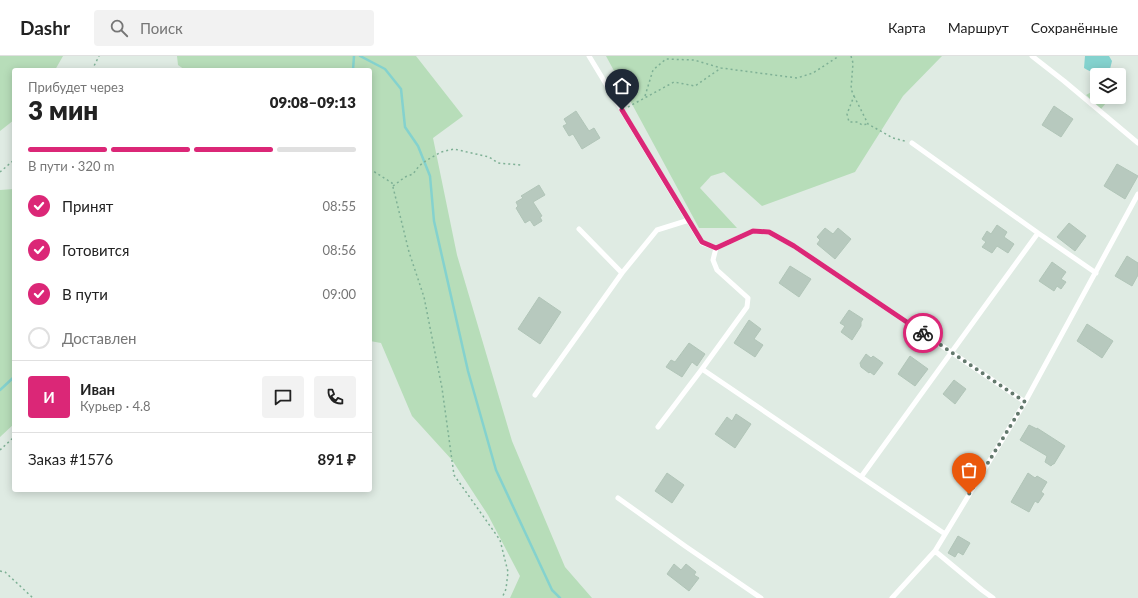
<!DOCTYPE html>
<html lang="ru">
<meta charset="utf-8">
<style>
:root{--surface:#fff;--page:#f2f2f2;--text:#222;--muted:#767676;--line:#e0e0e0;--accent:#db2777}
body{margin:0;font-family:Lato,sans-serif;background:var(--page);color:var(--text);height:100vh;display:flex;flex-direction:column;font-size:15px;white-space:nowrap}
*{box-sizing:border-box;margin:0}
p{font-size:13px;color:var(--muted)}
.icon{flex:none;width:22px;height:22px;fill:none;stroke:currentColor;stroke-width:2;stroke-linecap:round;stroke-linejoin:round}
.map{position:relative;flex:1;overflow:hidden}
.sheet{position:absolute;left:12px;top:12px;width:360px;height:424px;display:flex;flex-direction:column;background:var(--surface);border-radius:4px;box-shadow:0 2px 10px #0003}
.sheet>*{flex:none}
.tools{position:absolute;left:1090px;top:12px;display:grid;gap:8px}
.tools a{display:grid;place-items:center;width:36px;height:36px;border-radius:4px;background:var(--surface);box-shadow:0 2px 10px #0003;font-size:20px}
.pin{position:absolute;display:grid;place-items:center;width:34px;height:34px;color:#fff;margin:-41px -17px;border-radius:50% 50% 50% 0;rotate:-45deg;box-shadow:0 0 4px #0007}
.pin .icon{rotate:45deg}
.courier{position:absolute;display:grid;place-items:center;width:40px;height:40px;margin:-20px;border:3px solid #db2777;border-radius:50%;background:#fff;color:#222;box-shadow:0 1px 5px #0007}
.headline em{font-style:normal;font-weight:800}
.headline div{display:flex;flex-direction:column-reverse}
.headline{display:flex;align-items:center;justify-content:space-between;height:68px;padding:0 16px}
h1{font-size:26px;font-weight:800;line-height:30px}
.bar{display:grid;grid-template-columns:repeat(4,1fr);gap:6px 4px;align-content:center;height:48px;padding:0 16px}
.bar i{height:5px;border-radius:3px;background:var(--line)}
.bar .current{background:var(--accent)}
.bar p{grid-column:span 4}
.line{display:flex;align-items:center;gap:10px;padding:0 16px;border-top:1px solid var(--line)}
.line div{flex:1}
.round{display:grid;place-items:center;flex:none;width:42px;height:42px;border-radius:4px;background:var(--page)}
ol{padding:0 16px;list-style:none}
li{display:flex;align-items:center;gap:12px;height:44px}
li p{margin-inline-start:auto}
li .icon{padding:4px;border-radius:50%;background:var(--accent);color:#fff;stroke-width:4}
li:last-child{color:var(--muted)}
li i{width:22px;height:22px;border:2px solid var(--line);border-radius:50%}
header{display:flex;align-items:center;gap:24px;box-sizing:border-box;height:56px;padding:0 20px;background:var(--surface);border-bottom:1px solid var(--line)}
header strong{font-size:19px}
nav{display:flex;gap:22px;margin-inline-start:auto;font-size:14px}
.search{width:280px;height:36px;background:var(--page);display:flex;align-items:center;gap:10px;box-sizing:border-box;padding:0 14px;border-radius:4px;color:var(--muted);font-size:15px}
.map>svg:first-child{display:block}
.green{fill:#b7ddb9}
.water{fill:#84d2ce}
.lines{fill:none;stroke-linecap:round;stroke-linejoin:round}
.stream{stroke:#84d2ce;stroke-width:2.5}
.building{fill:#b7c9be;stroke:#b1c5b8}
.path{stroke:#7eb095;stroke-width:1.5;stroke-dasharray:2 3;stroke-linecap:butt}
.service{stroke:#fff;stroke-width:5}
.done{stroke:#63796d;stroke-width:4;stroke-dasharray:0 7.2}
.route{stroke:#db2777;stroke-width:5}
</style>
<header>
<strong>Dashr</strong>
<div class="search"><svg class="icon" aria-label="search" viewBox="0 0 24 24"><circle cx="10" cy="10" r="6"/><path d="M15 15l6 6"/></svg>Поиск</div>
<nav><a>Карта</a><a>Маршрут</a><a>Сохранённые</a></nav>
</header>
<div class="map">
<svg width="1138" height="542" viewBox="0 0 1138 542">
<rect width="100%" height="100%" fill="#dfebe3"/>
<path class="green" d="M0 0H63L55 14H14V64L0 75Z
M177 0H416L463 60 433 82 457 199 512 385 565 511 592 542H510L520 520 488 459 452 404 412 360 381 287 370 285V14H185L178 9Z
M606 0H942L903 40 855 116 762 150 724 116 711 120 700 132 737 172H699Z
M1097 33V41H1111L1101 53 1086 39Z
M14 133V368L0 381V134Z"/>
<path class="water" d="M1085 0H1109L1112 5 1110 13C1097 18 1096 19 1084 12Z"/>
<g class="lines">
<path class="stream" d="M360 0 385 13 401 33 405 71 418 90 430 120 434 165 468 315 496 414 552 534 560 542
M353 14 354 0
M0 334 14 321"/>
</g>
<path class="building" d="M1054 50 1073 63 1061 81 1042 69Z
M576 55 589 75 594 72 600 82 582 93 573 78 569 80 563 70 567 68 564 63Z
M1117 108 1138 120 1125 143 1104 130Z
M539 129 545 139 533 146 542 160 540 161 542 165 534 170 530 164 525 167 516 152 518 150 516 146 523 142 521 140Z
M1069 167 1086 180 1075 195 1057 181Z
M997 169 1007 176 1004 181 1014 188 1008 197 997 190 992 197 982 191 986 186 982 183 987 175 991 178Z
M825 172 833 178 838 172 851 183 835 203 817 188 820 184 817 181Z
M1127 200 1138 207V219L1132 230 1115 220Z
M1052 206 1066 216 1061 223 1066 226 1061 233 1057 230 1054 235 1039 225Z
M790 210 811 223 799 241 779 227Z
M539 241 561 256 540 288 518 273Z
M849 254 863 263 861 266V270L852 284 841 276 845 270 840 267Z
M749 264 761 273 754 283 763 289 755 301 734 287Z
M1087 268 1113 285 1102 302 1077 285Z
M689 287 705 298 697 310 692 306 682 321 666 311 671 304 675 306Z
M866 298 871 302 873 300 883 307 874 319 870 316 869 317 861 311 860 307Z
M910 300 928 313 915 330 898 318Z
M954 324 966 333 955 348 943 338Z
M736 358 751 368 735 392 715 378 727 361 732 365Z
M1029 369 1037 373V372L1065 390 1054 408H1053L1051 410 1045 406 1047 400 1020 384Z
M667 417 684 429 672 447 655 435Z
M1028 417 1035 422 1037 420 1047 426 1041 436 1044 438 1038 447 1035 445 1029 456 1011 446Z
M958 480 970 487 963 499 958 496 955 501 948 497Z
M674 508 681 514 686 508 696 516 694 519 699 522 689 535 667 518Z"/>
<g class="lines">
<path class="path" d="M851 0 853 7 851 33 854 40 847 58 849 66H858L862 69 868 68
M92 14 99 0
M645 40 653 14 666 3 694 4 721 12
M854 40 868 68 893 82 905 85
M628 51 674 26 695 30 721 12 797 22 813 17 839 0
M370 113 392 127 409 196 424 241 442 332 454 419 500 484 508 516 506 533 502 542
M0 116 14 104
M393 130 405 121 413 118 419 110 427 104 441 96 454 93 489 101 498 107 521 109
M0 394 14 381
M0 515 5 516 33 542"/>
<path class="service" d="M589 0 702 187 716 192 753 175 769 176 794 190 1025 346
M1032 0 1064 25 1138 87
M912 87 1038 177
M579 173 622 217
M716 192 713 204 717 214 748 242 747 251 702 313 945 478
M535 339 622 217 657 174 689 164
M658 371 702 313
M861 421 1038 177 1096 217
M618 442 685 490 761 542
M935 495 982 534 993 542
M892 542 935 495 1025 346 1138 138"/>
</g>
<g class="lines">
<path class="done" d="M923 277 1025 346 969 438"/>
<path class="route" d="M622 54 702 186 716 192 753 175 769 176 794 190 923 277"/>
</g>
</svg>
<div class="tools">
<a><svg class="icon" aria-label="layers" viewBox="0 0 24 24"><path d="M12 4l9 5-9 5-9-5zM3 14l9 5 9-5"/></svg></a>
</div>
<div class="pin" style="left:969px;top:438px;background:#ea580c"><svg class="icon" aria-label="bag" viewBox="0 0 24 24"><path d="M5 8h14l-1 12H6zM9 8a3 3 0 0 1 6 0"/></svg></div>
<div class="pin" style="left:622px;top:54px;background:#1f2937"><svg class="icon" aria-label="home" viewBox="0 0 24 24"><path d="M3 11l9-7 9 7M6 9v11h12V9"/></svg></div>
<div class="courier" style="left:923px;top:277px"><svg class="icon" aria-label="bike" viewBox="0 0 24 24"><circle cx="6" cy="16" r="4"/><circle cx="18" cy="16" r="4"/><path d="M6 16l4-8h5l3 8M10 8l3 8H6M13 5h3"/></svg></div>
<section class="sheet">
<div class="headline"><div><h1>3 мин</h1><p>Прибудет через</p></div><em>09:08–09:13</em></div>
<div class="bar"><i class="current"></i><i class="current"></i><i class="current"></i><i></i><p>В пути · 320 m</p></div>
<ol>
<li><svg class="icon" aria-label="check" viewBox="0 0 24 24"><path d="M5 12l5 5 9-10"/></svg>Принят<p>08:55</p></li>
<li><svg class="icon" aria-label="check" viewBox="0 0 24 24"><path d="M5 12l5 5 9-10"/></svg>Готовится<p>08:56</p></li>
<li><svg class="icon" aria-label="check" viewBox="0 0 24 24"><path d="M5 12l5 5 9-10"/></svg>В пути<p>09:00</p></li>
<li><i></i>Доставлен</li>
</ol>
<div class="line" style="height:72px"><b class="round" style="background:var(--accent);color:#fff">И</b><div><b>Иван</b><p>Курьер · 4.8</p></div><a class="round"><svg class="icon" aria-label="chat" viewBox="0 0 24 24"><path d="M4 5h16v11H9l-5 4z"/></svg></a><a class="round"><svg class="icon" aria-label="phone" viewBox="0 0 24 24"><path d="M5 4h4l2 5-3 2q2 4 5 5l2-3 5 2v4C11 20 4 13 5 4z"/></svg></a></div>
<div class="line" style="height:52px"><div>Заказ #1576</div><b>891 ₽</b></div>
</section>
</div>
